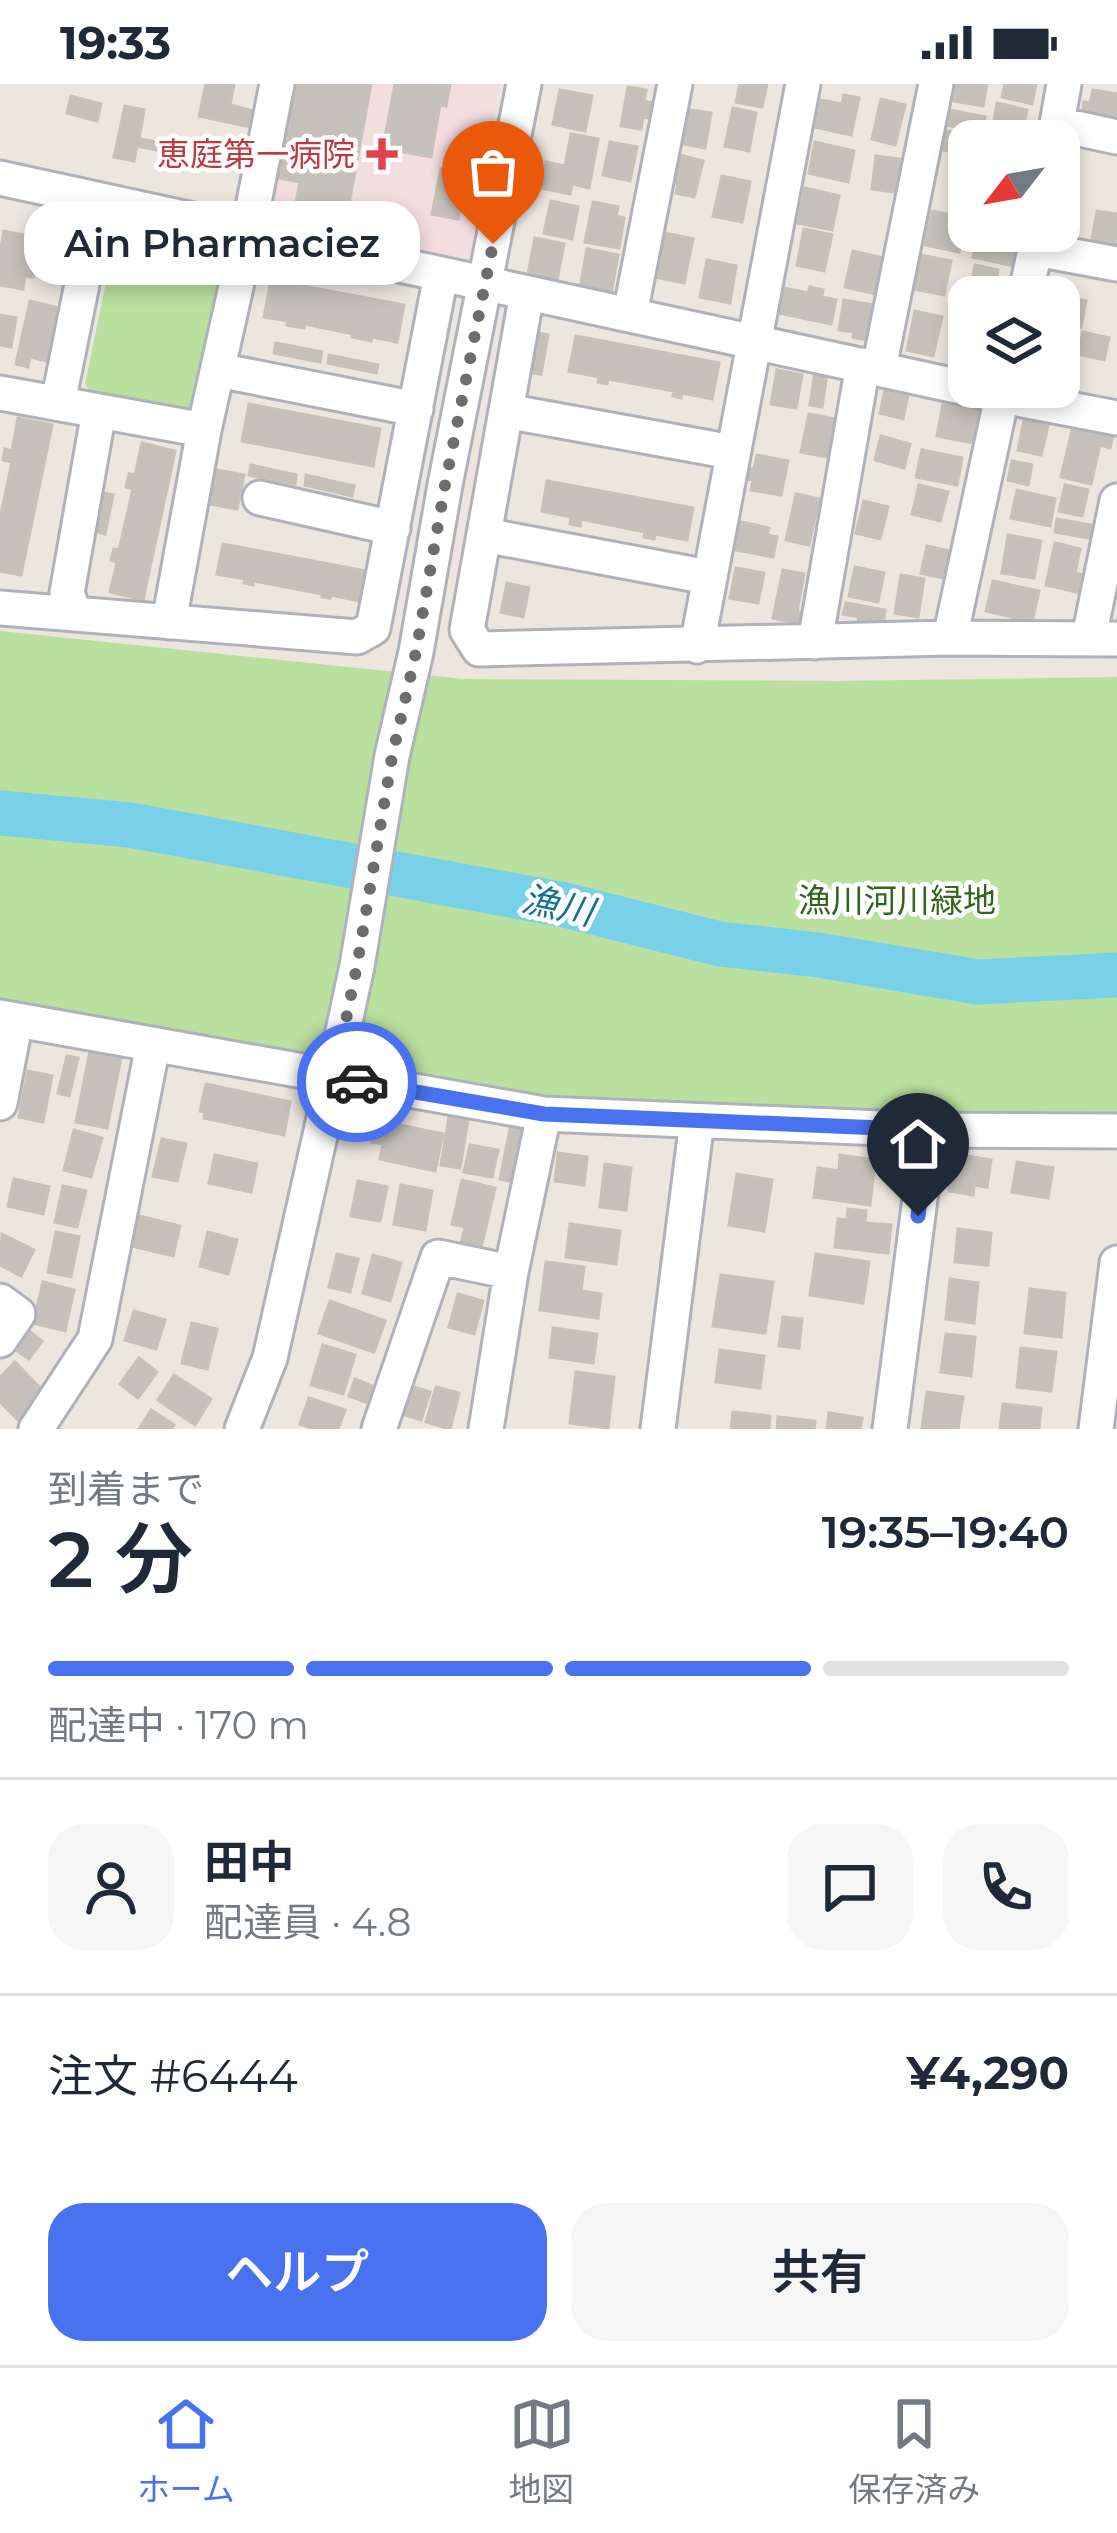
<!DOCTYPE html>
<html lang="ja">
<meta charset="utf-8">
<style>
:root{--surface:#fff;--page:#f6f6f7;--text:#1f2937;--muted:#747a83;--line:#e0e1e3;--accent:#4872f0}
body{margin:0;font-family:Montserrat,"Noto Sans JP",sans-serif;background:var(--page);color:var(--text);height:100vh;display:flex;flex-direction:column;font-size:45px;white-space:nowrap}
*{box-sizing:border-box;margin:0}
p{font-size:39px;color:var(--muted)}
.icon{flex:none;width:66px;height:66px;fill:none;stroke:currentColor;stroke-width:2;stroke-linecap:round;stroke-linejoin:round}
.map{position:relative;height:1345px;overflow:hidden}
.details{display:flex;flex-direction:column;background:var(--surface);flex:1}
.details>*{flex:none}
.needle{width:78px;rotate:239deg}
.controls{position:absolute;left:948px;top:36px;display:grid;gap:24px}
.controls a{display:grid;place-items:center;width:132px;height:132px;border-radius:24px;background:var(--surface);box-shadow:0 6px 18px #0003;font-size:60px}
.pin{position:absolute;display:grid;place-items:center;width:102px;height:102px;color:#fff;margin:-123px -51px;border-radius:50% 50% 50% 0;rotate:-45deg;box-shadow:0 0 12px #0007}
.pin .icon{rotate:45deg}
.courier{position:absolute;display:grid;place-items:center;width:120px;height:120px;margin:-60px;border:9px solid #4872f0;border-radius:50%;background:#fff;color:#222;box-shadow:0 3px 15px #0007}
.bubble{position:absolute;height:84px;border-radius:36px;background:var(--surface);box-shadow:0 6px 18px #0003;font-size:39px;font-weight:600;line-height:84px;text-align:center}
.head em{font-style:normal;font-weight:600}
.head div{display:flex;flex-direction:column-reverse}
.head{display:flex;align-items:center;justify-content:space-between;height:204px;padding:0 48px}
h1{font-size:78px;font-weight:600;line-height:90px}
.bar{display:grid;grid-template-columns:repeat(4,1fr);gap:18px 12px;align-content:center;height:144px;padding:0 48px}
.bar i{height:15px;border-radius:9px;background:var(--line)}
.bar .active{background:var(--accent)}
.bar p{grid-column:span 4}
.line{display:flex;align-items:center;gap:30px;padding:0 48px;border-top:3px solid var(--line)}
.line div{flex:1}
.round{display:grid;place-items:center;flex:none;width:126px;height:126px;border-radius:36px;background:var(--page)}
.action{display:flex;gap:24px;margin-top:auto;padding:24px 48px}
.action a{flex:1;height:138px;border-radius:36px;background:var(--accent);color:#fff;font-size:48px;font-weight:600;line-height:138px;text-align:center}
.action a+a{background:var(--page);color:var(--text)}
.status{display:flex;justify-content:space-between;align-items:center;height:84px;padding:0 60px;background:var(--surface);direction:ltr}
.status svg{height:33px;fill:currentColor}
.tab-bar{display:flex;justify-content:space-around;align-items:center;height:168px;border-top:3px solid var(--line);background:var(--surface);font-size:33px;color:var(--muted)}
.tab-bar a{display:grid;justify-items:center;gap:6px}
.tab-bar .active{color:var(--accent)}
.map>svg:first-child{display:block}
.medical{fill:#f2dddf}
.green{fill:#b9e09e}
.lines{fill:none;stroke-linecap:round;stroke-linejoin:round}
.river{stroke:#78d1e8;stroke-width:45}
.building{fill:#c5c1ba;stroke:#c8c1b8;stroke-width:3}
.minor-casing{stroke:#afb2bb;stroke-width:39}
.minor{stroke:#fff;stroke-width:33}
.done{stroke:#6f6d6b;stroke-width:12;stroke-dasharray:0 21.6}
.route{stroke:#4872f0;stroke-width:15}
.health-dot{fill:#e0444e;stroke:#fff;stroke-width:4.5}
.labels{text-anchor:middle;stroke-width:9;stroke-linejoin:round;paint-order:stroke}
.health-label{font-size:33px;fill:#be3a42;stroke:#fff;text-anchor:end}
.park-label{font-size:33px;fill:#32651f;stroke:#fff}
.water-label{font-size:36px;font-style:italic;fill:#157296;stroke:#fff}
</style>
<div class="status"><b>19:33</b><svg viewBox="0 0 49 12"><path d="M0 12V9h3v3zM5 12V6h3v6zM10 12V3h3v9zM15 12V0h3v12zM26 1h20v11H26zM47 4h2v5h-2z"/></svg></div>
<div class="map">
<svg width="1117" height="1345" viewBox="0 0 1117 1345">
<rect width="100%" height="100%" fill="#ece6df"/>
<path class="medical" d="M289 0H499L469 180 266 140Z"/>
<path class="green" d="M118 140 217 159 227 171 193 326 92 310 85 300Z
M0 547 464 595 837 597 1117 593V1033L885 1036 444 1003 292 966 0 915Z"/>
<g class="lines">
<path class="river" d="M0 729 130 741 565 821 720 860 818 871 978 898 1117 891"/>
</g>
<path class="building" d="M206 0H234L230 21 254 27 251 43 199 32Z
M297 0H371L344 147 325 144 324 151 291 145 300 98 279 94Z
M395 0H450L446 22 440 21 431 73 383 64Z
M740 0H767L762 23 736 18Z
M957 0H987L983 22 954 17Z
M1005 0H1036L1032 20 1002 13Z
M628 3 646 6 644 17 657 20 655 35 643 33 641 45 621 42Z
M560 6 592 12 585 47 553 40Z
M1093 6 1117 10V38H1081L1084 18 1090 19Z
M844 11 859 14 851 51 815 43 821 16 842 20Z
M71 12 101 20 97 37 67 29Z
M881 15 905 21 895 61 872 55Z
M997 19 1027 26 1023 43 994 36Z
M125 22 144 26 139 55 158 58 156 66 137 62 134 77 114 73Z
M733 24 756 29 749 67 725 62Z
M684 25 711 29 705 64 678 59Z
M950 26 985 33 982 49 947 41Z
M947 47 982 54V57H969V71L943 66Z
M571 50 598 55 589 104 572 100 570 110 541 104 546 78 565 82Z
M610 58 637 63 630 97 603 91Z
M815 58 854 67 848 98 809 89Z
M676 70 703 77 694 113 676 109 678 100 669 97Z
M876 72 907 76 902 109 872 105Z
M441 85 466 89 458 135 432 130Z
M722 92 750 98 742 138 713 132Z
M805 104 839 112 832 146 798 139Z
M551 117 578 123 572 155 544 149Z
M593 118 618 123 616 132 624 134 619 164 585 158Z
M932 127 966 134 959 168 925 161Z
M1097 127 1117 130V160L1092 155Z
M804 145 832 151 824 187 797 181Z
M4 147 32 153 27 180 35 182 33 193 25 192 23 205 0 201V168Z
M978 147H997L994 160 1017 165 1014 182 973 173Z
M660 148 693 155 684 199 651 192Z
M535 154 564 160 557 196 528 190Z
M587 165 618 171 611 210 580 204Z
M853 167 883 174 875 210 845 203Z
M921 171 951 177 944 211 914 205Z
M707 176 736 182 730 219 700 213Z
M975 181 998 186 993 213H969Z
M271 196 404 221 397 258 372 253 371 257 352 253 353 250 305 240 304 244 287 241 288 237 264 233Z
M1045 199 1076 205 1074 214 1086 217 1081 243 1059 239V213H1042Z
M810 203 823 206 822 213 836 216 831 240 779 229 784 204 808 209Z
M844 216 873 221 866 256 853 253 854 248 839 246Z
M30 217 59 224 47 277 30 273 28 283 16 280Z
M915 227 942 233 933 272 907 266Z
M0 231 16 234 11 263 0 261Z
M1083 248 1109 254 1104 276 1078 270Z
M539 249 548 251 541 290 532 289Z
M576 252 719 279 712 315 682 309 681 314 673 312 674 307 608 295 607 300 598 298 599 293 569 287Z
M276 259 322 268 320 278 274 269Z
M329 271 378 281 376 289 328 279Z
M777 286 802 291 796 324 771 320Z
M815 288 827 290 822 323 810 321Z
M886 301 909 306 903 335 880 329Z
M249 320 380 345 373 382 242 357Z
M943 320 979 327 973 359 937 352Z
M809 330 840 336 832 374 801 368Z
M1025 332 1049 338 1041 371 1018 366Z
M18 334 52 341 21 491 0 487V435L12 378 3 376 5 365 12 367Z
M1074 338 1114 347 1110 364 1100 361 1091 400 1061 393Z
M881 352 910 360 904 384 875 376Z
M142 359 175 367 143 516 110 508 117 478 111 476 114 465 119 466 133 405 126 403 129 390 135 391Z
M922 366 962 374 957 401 916 393Z
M757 371 788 377 781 411 751 406 753 396 746 395 748 384 754 385Z
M1012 377 1032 381 1028 401 1008 396Z
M251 381 296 391 295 400 249 391Z
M217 386 244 391 237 425 210 420Z
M306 391 354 402 352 412 305 401Z
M547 397 693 424 687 456 655 450 654 455 644 453 645 448 581 435 580 442 570 440 571 433 542 427Z
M919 401 948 408 940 437 912 430Z
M1065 401 1088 406 1082 432 1059 427Z
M1017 406 1055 415 1050 442 1011 434Z
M103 409 113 411 105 450 95 447Z
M796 410 819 415 809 461 786 456Z
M864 417 888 423 880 455 856 449Z
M1057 435 1096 442 1094 455 1055 448Z
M737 437 769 444 767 451 777 453 773 473 731 465Z
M1008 451 1041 457 1034 494 1002 489Z
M1055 459 1080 465 1075 489 1084 491 1080 509 1046 501Z
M223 460 365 487 359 517 331 511 330 514 322 513V510L254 497 253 501 244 499 245 495 217 490Z
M927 462 953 468 947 495 921 489Z
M855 483 884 489 878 518 849 512Z
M736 484 764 489 758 519 730 514Z
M783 486 804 490 797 528 807 531 805 541 773 534Z
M901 491 924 495 918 533 895 529Z
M993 497 1039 507 1032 538 986 527Z
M507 499 529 504 523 533 501 528Z
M846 519 885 526 883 544 858 540 859 533 843 530Z
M90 967 121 974 107 1044 76 1038Z
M67 972 78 974 69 1012 58 1009Z
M28 987 52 992 43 1038 19 1033Z
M206 1000 290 1018 284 1051 204 1034 205 1028 200 1027Z
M379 1027 402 1031 400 1041 443 1050 435 1087 380 1075 383 1060 372 1058Z
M449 1033 468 1036 460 1084 441 1081Z
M510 1045 529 1049 519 1099 500 1095Z
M74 1046 102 1054 91 1093 64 1086Z
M162 1055 186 1060 177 1097 153 1092Z
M470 1061 498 1066 492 1093 464 1088Z
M558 1069 587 1073 584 1101 555 1097Z
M955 1070 991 1076 987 1103 974 1101 973 1111 949 1107Z
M215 1071 257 1080 251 1108 209 1099Z
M840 1071 875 1076 870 1121 814 1113 818 1084 839 1087Z
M1017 1078 1053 1084 1048 1114 1012 1108Z
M605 1080 631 1084 626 1126 600 1123Z
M737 1090 772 1096 764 1147 729 1141Z
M14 1095 49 1103 43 1130 8 1122Z
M462 1096 495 1104 481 1164 461 1159 465 1143 452 1140Z
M358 1097 387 1103 380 1137 351 1132Z
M401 1101 432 1107 425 1146 394 1140Z
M63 1102 86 1107 77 1143 55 1138Z
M848 1125 866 1127 865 1139 891 1141 888 1169 835 1163 838 1135 847 1136Z
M139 1132 180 1142 173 1172 132 1162Z
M570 1140 620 1147 616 1180 566 1173Z
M958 1145 991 1149 988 1181 955 1178Z
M56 1148 79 1153 71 1193 48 1188Z
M208 1148 237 1156 228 1190 200 1182Z
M2 1150 34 1166 21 1192 0 1181Z
M337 1170 358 1175 350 1208 329 1203Z
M816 1170 869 1178 863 1219 810 1211Z
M373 1171 401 1179 390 1217 363 1209Z
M546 1178 584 1183 581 1207 601 1210 598 1234 540 1226Z
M721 1191 773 1198 765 1249 713 1242Z
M950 1195 978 1199 974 1239 946 1235Z
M43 1198 74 1206 65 1247 33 1239Z
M1030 1205 1065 1209 1061 1253 1025 1249Z
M458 1210 483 1217 474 1250 449 1243Z
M330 1217 385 1237 374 1268 319 1249Z
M134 1227 165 1236 156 1265 125 1256Z
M783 1233 802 1235 799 1264 779 1262Z
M192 1239 217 1245 207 1285 182 1279Z
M553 1244 597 1250 593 1279 550 1273Z
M29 1247 42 1257 29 1275 16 1266Z
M946 1250 975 1253 971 1292 941 1288Z
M323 1261 355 1271 343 1310 311 1301Z
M1021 1264 1056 1268 1051 1307 1017 1303Z
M720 1266 764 1272 760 1304 716 1298Z
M139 1274 157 1288 138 1314 120 1300Z
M15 1278 45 1309 18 1336 0 1318V1293Z
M576 1288 614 1293 608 1344 570 1339Z
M174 1291 211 1315 195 1341 158 1316Z
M355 1295 380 1305 374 1321 349 1312Z
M414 1303 430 1308 421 1336 405 1331Z
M436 1303 459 1309 450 1345 426 1338Z
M927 1308 963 1313 958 1345H922Z
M309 1314 345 1326 338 1345H314L300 1340Z
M1003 1320 1041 1324 1039 1345H1000Z
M151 1326 174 1341 171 1345H139Z
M733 1328 770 1332 769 1345H731Z
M829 1329 862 1334 860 1345H827Z
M778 1333 815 1337 814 1345H777Z"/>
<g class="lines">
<g class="minor-casing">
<path id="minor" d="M1057 40 1117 53
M1054 57 1064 0
M0 94 1002 312 1117 334
M1036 165 1117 180
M527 209 467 546 479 565 950 554 1117 555
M1025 213 1039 147
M630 230 675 0
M879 284 936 0
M218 286 416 325
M0 309 204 346
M58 319 99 116
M506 327 732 368
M260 414 393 444
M484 451 708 493
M0 524 357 553 373 544 441 191
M74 529 67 509 99 327
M169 538 204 346 248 149 277 0
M1089 553 1117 417
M950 554 1004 303
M815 558 863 281
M697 562 803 0
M0 933 544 1030 929 1046 1117 1047
M0 1019 16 936
M0 1217 18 1230 0 1256
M36 1345 95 1255 153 961
M242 1345 270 1274 333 994 357 882 392 672 416 568 445 401 524 0
M379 1345 438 1173 511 1188
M486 1345 511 1188 544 1030
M658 1345 697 1037
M890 1345 929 1046
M1096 1345 1117 1179"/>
</g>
<use href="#minor" class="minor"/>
</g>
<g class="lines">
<path class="done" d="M357 998 334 994 357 882 392 673 416 568 445 401 493 160"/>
<path class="route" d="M357 998 544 1030 929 1046 918 1132"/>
</g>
<path class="health-dot" d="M376 52h12v12h12v12h-12v12h-12v-12h-12v-12h12z"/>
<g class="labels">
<g class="health-label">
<text x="355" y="82">恵庭第一病院</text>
</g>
<g class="park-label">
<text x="897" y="828">漁川河川緑地</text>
</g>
<g class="water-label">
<text transform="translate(558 821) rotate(12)" y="13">漁川</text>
</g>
</g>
</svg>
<div class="controls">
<a><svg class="needle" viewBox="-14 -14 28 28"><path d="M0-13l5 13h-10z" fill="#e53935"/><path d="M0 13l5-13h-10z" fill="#747a83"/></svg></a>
<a><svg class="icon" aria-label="layers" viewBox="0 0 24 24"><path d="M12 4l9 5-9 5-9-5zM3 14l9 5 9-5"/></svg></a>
</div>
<div class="pin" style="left:493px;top:160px;background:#ea580c"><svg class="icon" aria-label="bag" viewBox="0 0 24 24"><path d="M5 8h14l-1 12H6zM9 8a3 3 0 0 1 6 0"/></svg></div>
<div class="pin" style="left:918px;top:1132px;background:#1f2937"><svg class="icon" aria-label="home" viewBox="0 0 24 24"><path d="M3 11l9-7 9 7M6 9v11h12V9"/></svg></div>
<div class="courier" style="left:357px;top:998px"><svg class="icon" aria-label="car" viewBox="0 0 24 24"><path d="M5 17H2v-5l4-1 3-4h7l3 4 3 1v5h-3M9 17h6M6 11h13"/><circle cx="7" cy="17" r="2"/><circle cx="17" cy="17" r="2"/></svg></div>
<div class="bubble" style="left:24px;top:117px;width:396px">Ain Pharmaciez</div>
</div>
<section class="details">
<div class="head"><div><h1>2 分</h1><p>到着まで</p></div><em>19:35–19:40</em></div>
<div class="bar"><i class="active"></i><i class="active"></i><i class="active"></i><i></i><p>配達中 · 170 m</p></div>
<div class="line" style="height:216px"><a class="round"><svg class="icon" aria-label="person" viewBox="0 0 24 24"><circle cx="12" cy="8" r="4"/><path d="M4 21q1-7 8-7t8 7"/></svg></a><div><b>田中</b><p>配達員 · 4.8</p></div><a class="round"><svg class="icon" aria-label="chat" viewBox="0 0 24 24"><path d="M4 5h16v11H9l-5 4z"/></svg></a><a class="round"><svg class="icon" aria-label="phone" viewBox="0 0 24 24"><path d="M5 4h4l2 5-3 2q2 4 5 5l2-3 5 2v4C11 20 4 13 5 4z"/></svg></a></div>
<div class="line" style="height:156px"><div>注文 #6444</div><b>¥4,290</b></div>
<div class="action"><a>ヘルプ</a><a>共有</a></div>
</section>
<nav class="tab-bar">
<a class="active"><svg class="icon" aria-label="home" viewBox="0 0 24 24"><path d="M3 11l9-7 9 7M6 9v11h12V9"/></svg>ホーム</a>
<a><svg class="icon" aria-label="map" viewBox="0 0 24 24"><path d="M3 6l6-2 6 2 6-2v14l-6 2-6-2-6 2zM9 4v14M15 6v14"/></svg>地図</a>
<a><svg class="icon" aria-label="saved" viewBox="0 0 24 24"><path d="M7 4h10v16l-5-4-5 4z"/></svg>保存済み</a>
</nav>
